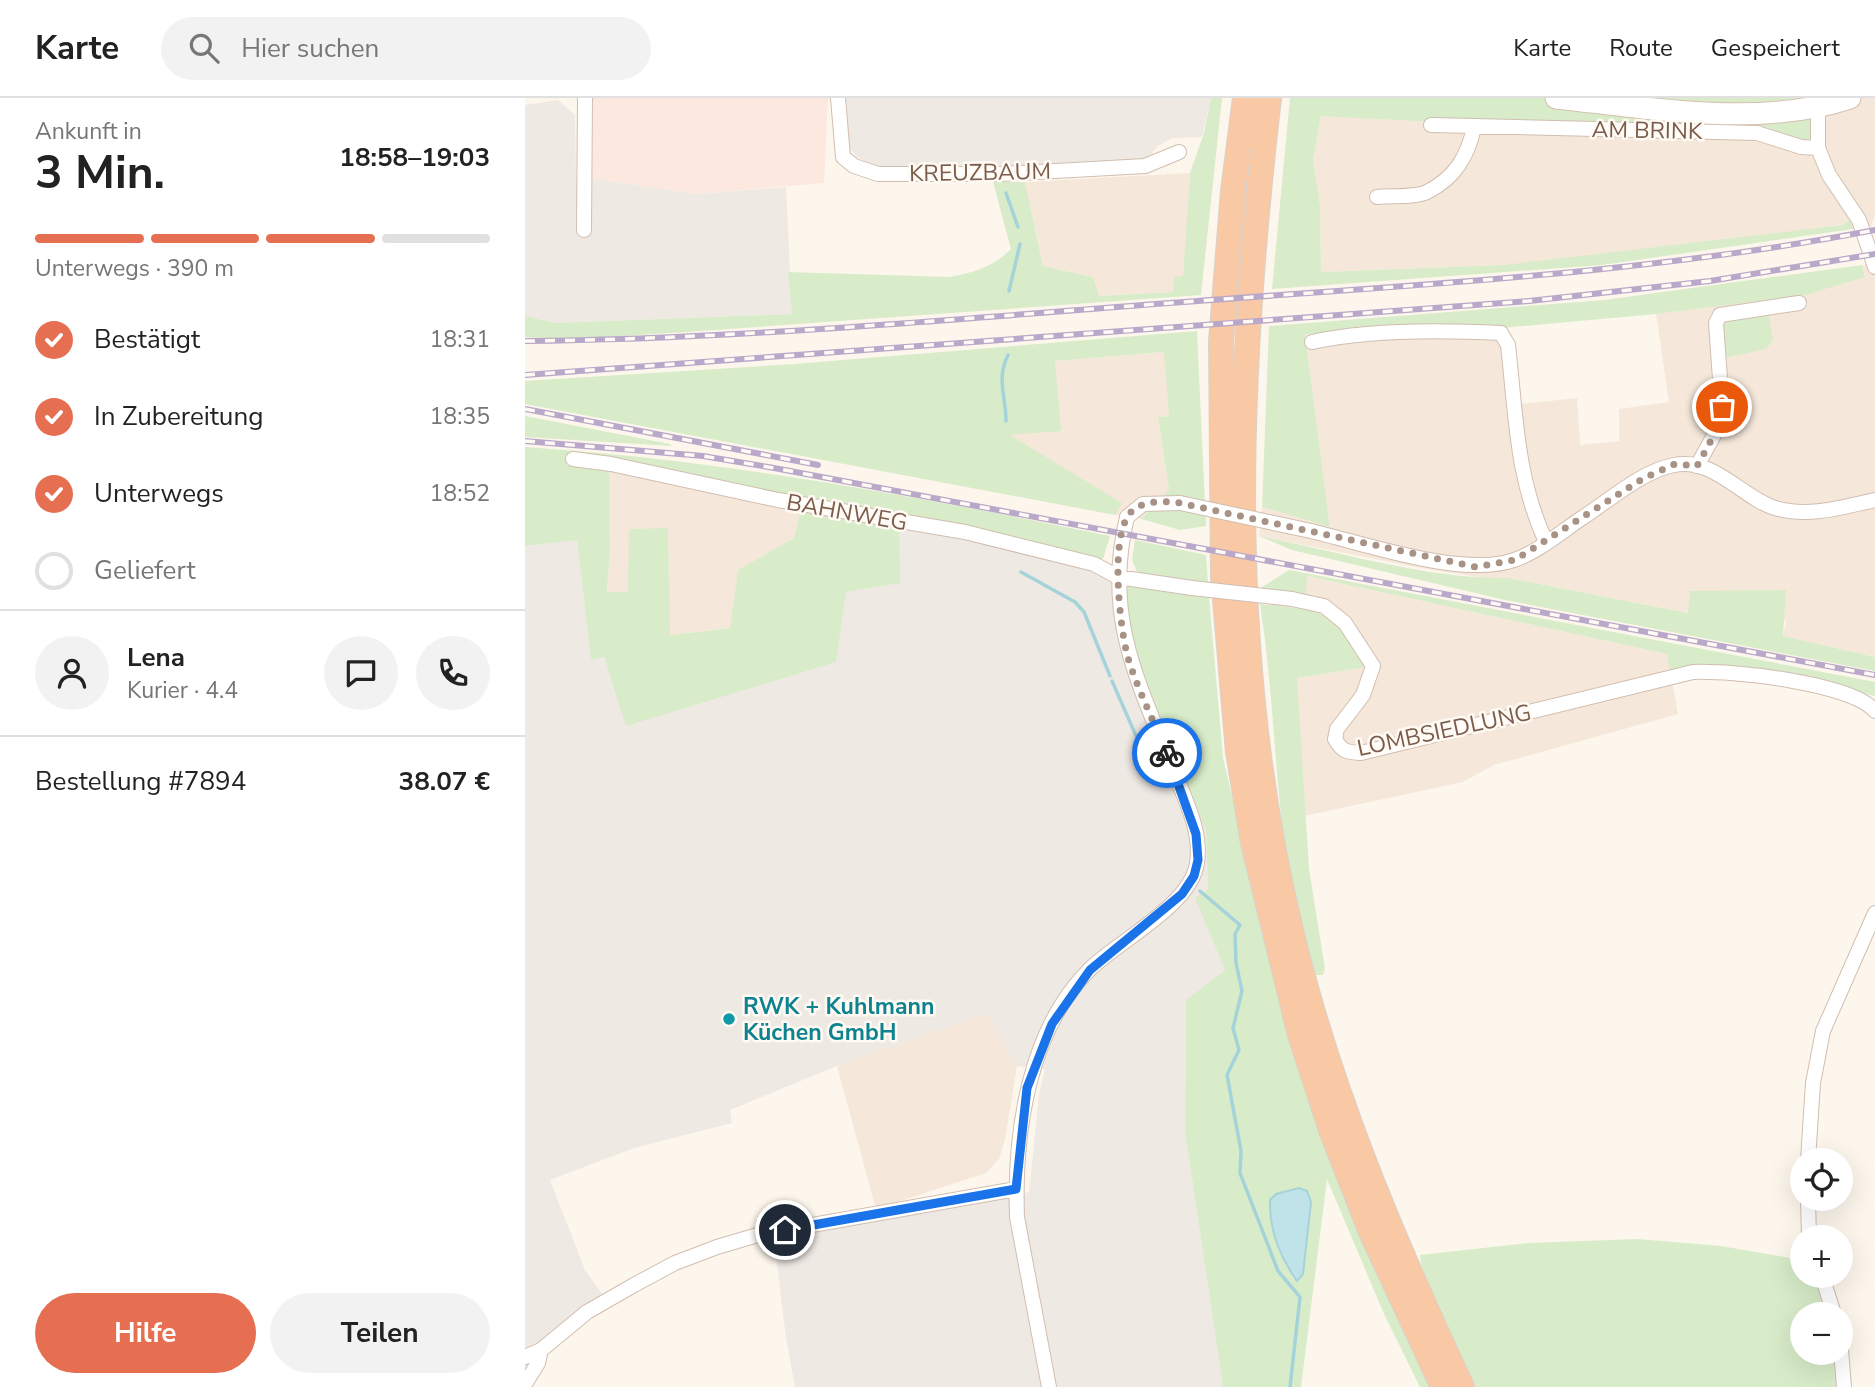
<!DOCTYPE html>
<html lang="de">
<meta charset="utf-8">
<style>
:root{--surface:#fff;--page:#f2f2f2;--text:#222;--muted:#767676;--line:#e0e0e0;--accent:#e76f51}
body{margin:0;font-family:"Nunito Sans",sans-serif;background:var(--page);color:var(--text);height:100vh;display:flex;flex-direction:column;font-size:26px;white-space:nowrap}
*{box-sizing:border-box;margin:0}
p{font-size:23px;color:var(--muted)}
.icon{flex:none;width:38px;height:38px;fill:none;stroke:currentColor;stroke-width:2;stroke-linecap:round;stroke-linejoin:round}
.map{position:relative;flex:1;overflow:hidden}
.side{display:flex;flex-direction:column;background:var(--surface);width:525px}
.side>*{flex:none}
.fabs{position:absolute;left:1265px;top:1050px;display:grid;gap:14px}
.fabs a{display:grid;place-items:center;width:63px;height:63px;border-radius:50%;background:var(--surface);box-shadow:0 7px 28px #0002;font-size:35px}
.pin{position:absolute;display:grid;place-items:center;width:60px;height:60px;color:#fff;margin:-30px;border:4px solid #fff;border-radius:50%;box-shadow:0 2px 7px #0007}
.courier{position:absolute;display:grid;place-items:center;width:70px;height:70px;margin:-35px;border:5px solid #1a73e8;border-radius:50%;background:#fff;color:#222;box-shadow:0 2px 9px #0007}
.summary em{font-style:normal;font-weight:700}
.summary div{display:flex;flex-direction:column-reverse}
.summary{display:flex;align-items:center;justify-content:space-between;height:119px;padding:0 35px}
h1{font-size:46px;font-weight:700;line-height:52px}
.bar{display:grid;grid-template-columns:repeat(4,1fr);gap:10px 7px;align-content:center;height:84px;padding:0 35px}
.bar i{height:9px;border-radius:5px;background:var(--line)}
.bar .active{background:var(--accent)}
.bar p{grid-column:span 4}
.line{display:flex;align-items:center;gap:18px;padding:0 35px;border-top:2px solid var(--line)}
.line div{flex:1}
.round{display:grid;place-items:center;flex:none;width:74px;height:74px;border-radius:37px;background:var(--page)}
ol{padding:0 35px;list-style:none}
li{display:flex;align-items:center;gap:21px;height:77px}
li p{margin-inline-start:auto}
li .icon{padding:7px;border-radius:50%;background:var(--accent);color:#fff;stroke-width:4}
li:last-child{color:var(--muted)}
li i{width:38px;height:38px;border:4px solid var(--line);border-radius:50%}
.button{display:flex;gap:14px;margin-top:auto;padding:14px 35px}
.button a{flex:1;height:80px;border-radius:42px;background:var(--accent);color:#fff;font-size:28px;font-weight:700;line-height:80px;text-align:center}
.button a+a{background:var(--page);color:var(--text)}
header{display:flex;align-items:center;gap:42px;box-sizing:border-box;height:98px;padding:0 35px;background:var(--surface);border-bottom:2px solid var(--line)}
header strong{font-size:33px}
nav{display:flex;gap:38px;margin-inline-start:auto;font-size:24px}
.search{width:490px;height:63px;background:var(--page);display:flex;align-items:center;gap:18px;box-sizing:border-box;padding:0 24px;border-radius:38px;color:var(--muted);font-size:26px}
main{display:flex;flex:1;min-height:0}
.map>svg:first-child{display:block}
.residential{fill:#f5e8da}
.commercial{fill:#fde8e0}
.industrial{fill:#efe9e4}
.green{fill:#d8ecc9}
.water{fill:#bfe3e8;stroke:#a5d3da;stroke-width:2}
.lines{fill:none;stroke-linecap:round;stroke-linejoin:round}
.stream{stroke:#a5d3da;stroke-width:3.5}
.minor-casing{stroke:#d1beb0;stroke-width:16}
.secondary-casing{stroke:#d6c0b0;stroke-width:23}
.trunk-casing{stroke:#dad1cd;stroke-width:26}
.minor{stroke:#fff;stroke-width:14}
.secondary{stroke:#fff;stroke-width:21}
.trunk{stroke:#f9c8a4;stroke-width:24}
.rail-casing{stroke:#b9a8c9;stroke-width:6}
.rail{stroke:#fffaf3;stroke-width:3.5;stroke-dasharray:10;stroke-linecap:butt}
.minor-bridge-casing{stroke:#d1beb0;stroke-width:16;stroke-linecap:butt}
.minor-bridge{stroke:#fff;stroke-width:14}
.done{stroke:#a89285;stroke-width:7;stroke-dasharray:0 12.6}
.route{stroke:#1a73e8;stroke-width:9}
.culture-dot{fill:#0f9aa8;stroke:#fffaf3;stroke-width:2.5}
.labels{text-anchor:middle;stroke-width:5;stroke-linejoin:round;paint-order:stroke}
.street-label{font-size:23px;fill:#7a5c4d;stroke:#fffaf3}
.culture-label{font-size:23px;font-weight:bold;fill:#0d838f;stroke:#fffaf3;text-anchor:start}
</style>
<header>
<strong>Karte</strong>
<div class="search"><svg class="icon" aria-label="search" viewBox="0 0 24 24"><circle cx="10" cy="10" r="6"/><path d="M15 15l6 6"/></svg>Hier suchen</div>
<nav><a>Karte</a><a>Route</a><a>Gespeichert</a></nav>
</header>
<main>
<section class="side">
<div class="summary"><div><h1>3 Min.</h1><p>Ankunft in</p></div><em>18:58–19:03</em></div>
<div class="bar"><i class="active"></i><i class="active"></i><i class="active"></i><i></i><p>Unterwegs · 390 m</p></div>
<ol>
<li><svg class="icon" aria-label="check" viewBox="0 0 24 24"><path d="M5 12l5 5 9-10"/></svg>Bestätigt<p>18:31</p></li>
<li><svg class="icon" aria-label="check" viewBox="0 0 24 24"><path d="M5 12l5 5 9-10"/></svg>In Zubereitung<p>18:35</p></li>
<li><svg class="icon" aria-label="check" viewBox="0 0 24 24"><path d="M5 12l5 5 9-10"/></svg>Unterwegs<p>18:52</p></li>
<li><i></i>Geliefert</li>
</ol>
<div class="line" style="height:126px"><a class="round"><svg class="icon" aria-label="person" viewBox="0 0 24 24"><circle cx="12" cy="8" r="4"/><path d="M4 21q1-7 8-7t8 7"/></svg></a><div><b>Lena</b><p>Kurier · 4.4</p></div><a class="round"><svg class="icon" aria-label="chat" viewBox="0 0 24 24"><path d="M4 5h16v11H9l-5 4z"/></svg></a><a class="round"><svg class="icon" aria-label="phone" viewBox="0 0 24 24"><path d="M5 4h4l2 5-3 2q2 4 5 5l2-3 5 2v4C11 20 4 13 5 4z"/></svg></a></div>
<div class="line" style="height:91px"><div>Bestellung #7894</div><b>38.07 €</b></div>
<div class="button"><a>Hilfe</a><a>Teilen</a></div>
</section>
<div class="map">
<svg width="1350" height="1289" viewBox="0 0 1350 1289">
<rect width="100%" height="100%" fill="#fdf6ec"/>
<path class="residential" d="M1282 0H1350V117L1346 128 1328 131 1325 121 1318 127 1214 141 978 167 796 174 795 106 788 63 796 17 909 24 1240 29 1268 41Z
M665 75 658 179 648 194 573 198 568 179 518 168 500 84Z
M1350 164V559L1258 538 1261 523 1165 493 1164 515 984 480H959L890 469 734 438 737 409 805 429 780 236 937 229 977 230 996 306 1052 300 1055 347 1094 343V311L1144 304 1131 216 1340 178 1337 167Z
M640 254 644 318 633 319 644 392 616 421 590 417 593 411 484 337 530 263Z
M83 363 276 410 269 440 214 472 205 530 144 537 143 431 103 494 82 495 85 452Z
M781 478 1142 556 1153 616 969 667 938 684 779 718 772 580 841 569 810 523 817 512 781 498Z
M462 915 492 968 480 1042 474 1061 461 1075 351 1111 312 968Z"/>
<path class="commercial" d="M64 0H303L299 85 171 96 64 80Z"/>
<path class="industrial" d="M321 0H686L677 39 647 40 633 48 622 61 488 71 348 69 332 59 323 48Z
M33 2 50 17 51 78 171 96 261 89 267 216 31 225 0 218V7Z
M374 425 571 463 600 486 681 733 683 791 671 801 700 872 661 902 660 1034 698 1289H270L261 1240 249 1141 504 1094 514 996 520 971 492 968 462 915 312 968 205 1012 207 1025 109 1050 25 1082 60 1172 77 1196 16 1242 0 1280V448L52 441 66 562 79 559 102 628 321 494Z"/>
<path class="green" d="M686 0H697L676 197 161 234 45 241 0 239V218L31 225 267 216 263 174 425 179C450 174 468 169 486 151L468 84H500L518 168 568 179 574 198 648 194 649 179 658 178 665 75 679 35Z
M765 0H1282L1288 36 1282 44 1240 29 909 24 796 18 788 63 795 106 796 174 978 167 1318 127 1325 121 1328 131 1077 167 747 191Z
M1337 167 1340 179 1280 197 1131 216 977 230 937 229 780 236 805 429 737 409 744 228 1079 202Z
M1243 213 1248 242 1241 251 1199 260 1196 226 1202 219Z
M672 233 681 428 655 432 616 421 644 392 633 319 644 318 639 254 530 263 536 333 485 337 597 405 590 417 0 306V283L269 266Z
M0 318 145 346 147 348 0 339Z
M0 349C197 362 392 398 585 438L578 461 571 463 84 363 85 452 82 494H103L104 431 143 430 145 537 205 530 213 472 269 440 276 410 374 425 375 485 321 494 311 564 101 628 79 559 66 562 52 442 0 448Z
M734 438C811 453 907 482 984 480L1163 515 1165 493 1261 492 1258 538 1350 559V573L980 502 767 452Z
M610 442 681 457 683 485 612 474 607 462Z
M764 472 1350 584V598L1220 569 1200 568 1145 575 1142 556 782 478 781 498 734 491Z
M600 486 684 499 698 660 741 841 907 1289H895L859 1216 802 1081 776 1289H698L660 1034 661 902 700 872 670 800 683 791 681 733 611 558 603 528Z
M735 506C805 514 803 509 842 569L772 580 784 771 800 871 798 877H788C776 830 765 783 758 735 749 659 747 582 735 506Z
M1112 1141 1196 1148 1277 1162 1278 1178H1293L1306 1216H1278V1255H1313L1315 1289H943L899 1193 895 1157 1003 1145Z"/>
<path class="water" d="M774 1090 782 1093 786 1104 778 1176 772 1183C755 1159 744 1132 745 1102L751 1096Z"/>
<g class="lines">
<path class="stream" d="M481 95 493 129
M484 193 495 146
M481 323C481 298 471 281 483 257
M496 474 550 504 559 514 585 578
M587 583 615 647
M675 793 715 827 710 836 711 865 717 893 708 930 714 952 702 977 716 1053 715 1075 753 1173 775 1199 765 1289"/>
<g class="minor-casing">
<path id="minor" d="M313 0 318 59 329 68 353 76H476L620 68 654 54
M1293 8V50L1304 77 1334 122 1350 169
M906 27 1232 35 1276 49 1293 50
M852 99C866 97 889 100 902 94 930 80 943 58 949 29
M59 132 60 0
M787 244C845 231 917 232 976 235L983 247C991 317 991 379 1021 444
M48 361 86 366 253 402 440 434 569 466 593 479 667 490
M1172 368 1194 328 1197 309 1191 225 1195 217 1274 205
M786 433C841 446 938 480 989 462 1013 454 1036 434 1057 420 1085 402 1117 373 1149 367 1189 359 1217 400 1250 410 1283 420 1318 409 1350 402
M767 501 799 508 820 525 848 568 838 597 812 631 810 641C817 654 822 654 836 655L1168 574C1205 572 1327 585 1350 613
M1283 1062 1288 985 1298 933 1350 815
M1283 1101 1284 1139
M1297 1178 1309 1216
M1316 1252 1319 1289
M0 1259 16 1252 62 1214 109 1187 150 1165 192 1149 236 1136 491 1091
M0 1286 13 1265 16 1252
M524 1289 492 1119C489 1036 503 932 565 871 595 842 666 807 672 765 677 733 660 702 649 673 613 584 578 518 602 419L618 406 655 405"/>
</g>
<g class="secondary-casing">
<path id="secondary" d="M1031 0C1124 10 1235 30 1325 0"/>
</g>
<g class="trunk-casing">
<path id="trunk" d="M720 0 708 93 696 243 698 479 713 654 728 745 775 937 807 1035 846 1134 918 1289
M744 0C712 274 700 558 765 828 803 989 867 1140 937 1289"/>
</g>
<use href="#minor" class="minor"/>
<use href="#secondary" class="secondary"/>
<use href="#trunk" class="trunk"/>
<g class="rail-casing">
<path id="rail" d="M0 243C225 241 449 219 673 203 900 186 1127 175 1350 132
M0 277 1004 203 1185 183 1350 156
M0 311 293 367
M0 343 178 358 249 370 1350 577"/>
</g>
<use href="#rail" class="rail"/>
<g class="minor-bridge-casing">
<path id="minor-bridge" d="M655 405 786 433
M667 490 767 501"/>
</g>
<use href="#minor-bridge" class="minor-bridge"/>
</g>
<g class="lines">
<path class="done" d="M642 655C629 624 613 592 603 560 595 532 583 432 608 412 621 402 640 403 655 405L951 469 990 462 1119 380 1150 366 1172 368 1194 328 1197 309"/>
<path class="route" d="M260 1132 491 1091 502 990 527 926 565 872 657 796 669 778 673 762 671 736 642 655"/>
</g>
<circle class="culture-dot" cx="204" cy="921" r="7"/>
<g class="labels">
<g class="street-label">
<text transform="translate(1122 32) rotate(1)" y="8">AM BRINK</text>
<text transform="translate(455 74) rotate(-1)" y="8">KREUZBAUM</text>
<text transform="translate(322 414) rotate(10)" y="8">BAHNWEG</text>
<text transform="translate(919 632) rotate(-12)" y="8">LOMBSIEDLUNG</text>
</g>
<g class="culture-label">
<text x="218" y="916">RWK + Kuhlmann<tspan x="218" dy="26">Küchen GmbH</tspan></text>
</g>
</g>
</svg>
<div class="fabs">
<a><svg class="icon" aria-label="locate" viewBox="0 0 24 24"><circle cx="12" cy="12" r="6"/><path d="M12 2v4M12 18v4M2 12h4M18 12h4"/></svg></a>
<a>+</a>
<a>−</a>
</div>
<div class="pin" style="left:1197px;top:309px;background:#ea580c"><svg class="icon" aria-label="bag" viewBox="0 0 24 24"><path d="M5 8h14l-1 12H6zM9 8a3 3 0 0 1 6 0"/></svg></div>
<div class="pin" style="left:260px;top:1132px;background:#1f2937"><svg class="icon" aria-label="home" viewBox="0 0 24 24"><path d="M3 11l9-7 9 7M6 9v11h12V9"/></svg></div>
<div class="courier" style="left:642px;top:655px"><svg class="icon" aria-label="bike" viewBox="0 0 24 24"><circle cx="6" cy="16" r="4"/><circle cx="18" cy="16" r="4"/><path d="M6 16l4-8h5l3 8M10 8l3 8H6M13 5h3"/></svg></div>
</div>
</main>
